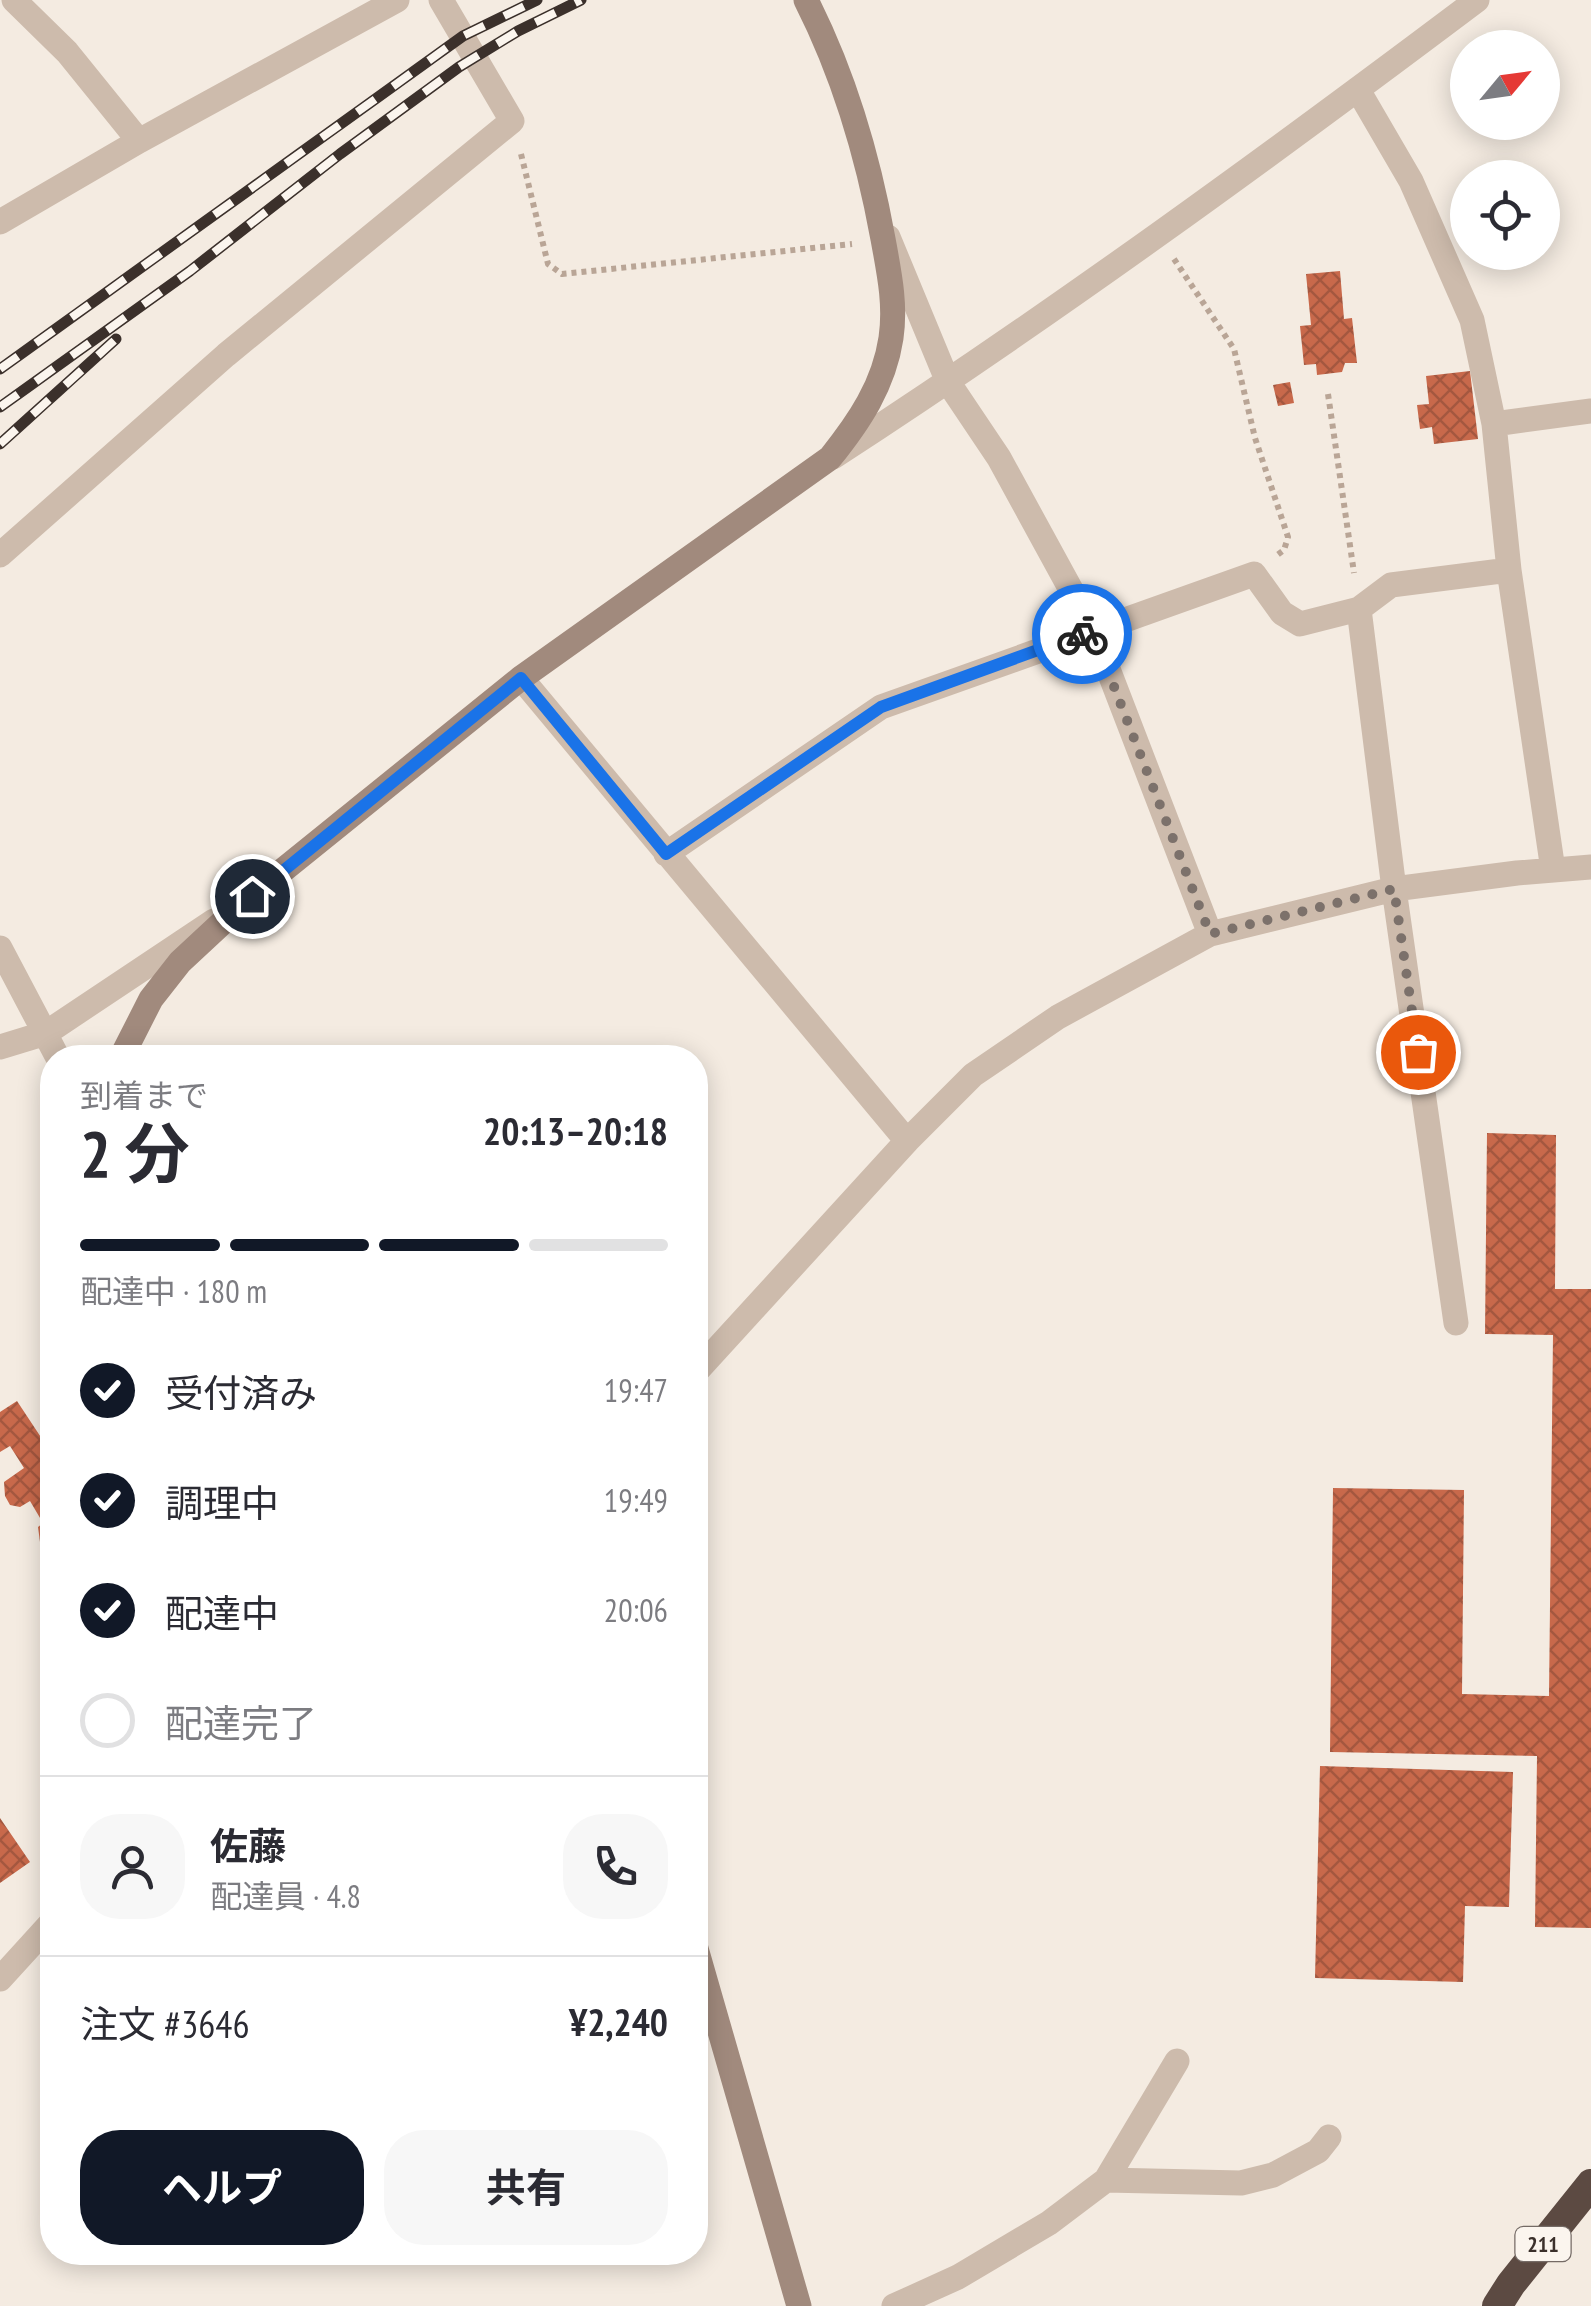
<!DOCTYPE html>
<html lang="ja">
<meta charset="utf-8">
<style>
:root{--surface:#fff;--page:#f7f7f7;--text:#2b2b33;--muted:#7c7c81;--line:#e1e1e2;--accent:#111827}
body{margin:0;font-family:"PT Sans Narrow","Noto Sans JP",sans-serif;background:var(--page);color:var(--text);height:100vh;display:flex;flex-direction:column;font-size:38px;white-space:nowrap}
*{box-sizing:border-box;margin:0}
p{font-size:32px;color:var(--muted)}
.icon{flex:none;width:55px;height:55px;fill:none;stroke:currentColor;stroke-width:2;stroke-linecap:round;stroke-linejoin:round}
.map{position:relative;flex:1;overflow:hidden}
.panel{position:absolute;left:40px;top:1045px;width:668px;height:1220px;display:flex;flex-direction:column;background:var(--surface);border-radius:40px;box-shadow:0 5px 25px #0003}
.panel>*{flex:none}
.needle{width:65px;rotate:61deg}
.controls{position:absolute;left:1450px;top:30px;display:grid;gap:20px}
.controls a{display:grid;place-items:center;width:110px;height:110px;border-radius:50%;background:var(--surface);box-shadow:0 5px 25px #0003;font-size:50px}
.pin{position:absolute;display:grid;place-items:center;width:85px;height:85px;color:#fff;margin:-42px;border:5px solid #fff;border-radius:50%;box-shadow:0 2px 10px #0007}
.courier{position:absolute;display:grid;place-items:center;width:100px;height:100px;margin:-50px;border:8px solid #1a73e8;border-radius:50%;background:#fff;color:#222;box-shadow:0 2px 12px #0007}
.headline em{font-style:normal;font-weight:700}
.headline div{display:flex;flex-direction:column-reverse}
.headline{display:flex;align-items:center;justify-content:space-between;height:170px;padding:0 40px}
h1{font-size:65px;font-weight:700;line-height:75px}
.bar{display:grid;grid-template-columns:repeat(4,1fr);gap:15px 10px;align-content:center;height:120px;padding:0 40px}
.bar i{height:12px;border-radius:8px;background:var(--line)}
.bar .active{background:var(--accent)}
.bar p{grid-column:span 4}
.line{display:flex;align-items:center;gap:25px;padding:0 40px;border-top:2px solid var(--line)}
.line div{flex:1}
.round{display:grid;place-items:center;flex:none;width:105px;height:105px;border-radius:40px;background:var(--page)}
ol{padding:0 40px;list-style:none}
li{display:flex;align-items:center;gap:30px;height:110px}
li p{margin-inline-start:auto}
li .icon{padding:10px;border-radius:50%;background:var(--accent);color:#fff;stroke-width:4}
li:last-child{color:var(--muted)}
li i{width:55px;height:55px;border:5px solid var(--line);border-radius:50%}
.primary-button{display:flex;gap:20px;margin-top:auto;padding:20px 40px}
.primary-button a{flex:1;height:115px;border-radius:40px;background:var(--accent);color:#fff;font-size:40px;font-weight:700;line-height:115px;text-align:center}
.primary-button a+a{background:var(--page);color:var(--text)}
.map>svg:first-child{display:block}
.building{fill:url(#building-cross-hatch)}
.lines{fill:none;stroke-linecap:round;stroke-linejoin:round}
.path{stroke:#b9a596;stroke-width:6;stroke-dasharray:5 5;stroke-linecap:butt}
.street{stroke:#cdbbac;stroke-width:25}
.secondary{stroke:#a18a7d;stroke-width:25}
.highway{stroke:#5c4a42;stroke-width:30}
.rail-casing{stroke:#3b302b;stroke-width:11}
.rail{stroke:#fbf5ee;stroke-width:8;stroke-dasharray:22;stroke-linecap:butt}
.done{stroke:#7c716b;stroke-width:10;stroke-dasharray:0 18}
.route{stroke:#1a73e8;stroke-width:12}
.labels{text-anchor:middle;stroke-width:9;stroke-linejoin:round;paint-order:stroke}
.shield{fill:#fbf5ee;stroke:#756b66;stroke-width:2.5}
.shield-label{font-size:22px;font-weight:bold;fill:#3b302b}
</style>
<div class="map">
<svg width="1591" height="2306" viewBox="0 0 1591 2306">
<defs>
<pattern id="building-cross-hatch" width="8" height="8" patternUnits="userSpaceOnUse" patternTransform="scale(2.5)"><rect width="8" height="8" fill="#c8694b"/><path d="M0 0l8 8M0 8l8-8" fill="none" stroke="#a4573f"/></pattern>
</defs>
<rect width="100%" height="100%" fill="#f4ebe1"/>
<path class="building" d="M1340 271 1344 319 1352 318 1357 363H1345L1342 372 1317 375 1316 364 1304 365 1300 326 1311 325 1306 274Z
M1470 371 1478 439 1434 444 1432 427 1420 429 1417 405 1429 404 1426 376Z
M1290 382 1294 403 1278 406 1273 385Z
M1487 1133 1556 1135 1555 1289H1591V1928L1535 1927 1537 1756 1330 1752 1333 1488 1464 1490 1462 1694 1549 1696 1553 1335 1485 1334Z
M17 1401 52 1454V1553L47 1552 40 1542 38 1527 43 1523 30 1501 20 1507 10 1505 5 1496 4 1482 24 1468 10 1446 0 1452V1412Z
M1320 1766 1513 1772 1509 1907 1465 1906 1463 1982 1315 1978Z
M0 1818 30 1862 0 1883Z"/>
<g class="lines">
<path class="path" d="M521 154 548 264 562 274 852 244
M1174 259 1234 349 1255 438 1288 537 1284 550 1276 556
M1328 394 1354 573"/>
<path class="street" d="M14 0 67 52 139 141
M0 222 139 141 397 0
M888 237 948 382 999 458 1093 630 1210 934
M1494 424 1591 411
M833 457C1053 314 1267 158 1477 0
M0 555 226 355 512 121 441 0
M1509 570 1553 870
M1359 609 1394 889 1456 1323
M521 678 907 1141
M666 854 881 707 1254 574 1282 613 1300 624 1359 609 1391 585 1509 570 1494 424 1472 320 1411 181 1358 90
M0 948 58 1058
M0 1047 46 1033 214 921
M695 1373 907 1141 973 1075 1058 1017 1210 934 1394 889 1517 873 1591 867
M0 1979 52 1922
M1106 2180 1177 2061
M894 2306 958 2277 1049 2223 1106 2180 1241 2183 1273 2175 1318 2151 1329 2137"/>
<path class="secondary" d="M121 1058 151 999 180 962 251 896 521 678 830 458C859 422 884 385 891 338 896 304 889 272 883 239 868 156 844 75 806 0
M695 1945 799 2306"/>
<path class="highway" d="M1497 2306 1511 2284 1591 2184"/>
<g class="rail-casing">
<path id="rail" d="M0 369 463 36 537 0
M0 407 190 271 340 154 459 67 518 31 581 0
M0 444 116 339"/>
</g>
<use href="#rail" class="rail"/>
</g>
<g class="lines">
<path class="done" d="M1082 634 1092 630 1210 934 1394 889 1418 1052"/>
<path class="route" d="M252 896 521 678 666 854 881 707 1082 634"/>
</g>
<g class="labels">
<rect class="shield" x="1515.5" y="2227" width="55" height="34" rx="8"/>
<g class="shield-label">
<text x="1543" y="2252">211</text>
</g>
</g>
</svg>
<div class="controls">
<a><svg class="needle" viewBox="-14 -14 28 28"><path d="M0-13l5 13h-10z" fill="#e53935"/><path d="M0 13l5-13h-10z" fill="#7c7c81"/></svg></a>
<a><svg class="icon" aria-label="locate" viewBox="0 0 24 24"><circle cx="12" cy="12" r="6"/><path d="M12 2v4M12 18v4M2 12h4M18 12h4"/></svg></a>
</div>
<div class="pin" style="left:1418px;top:1052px;background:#ea580c"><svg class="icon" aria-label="bag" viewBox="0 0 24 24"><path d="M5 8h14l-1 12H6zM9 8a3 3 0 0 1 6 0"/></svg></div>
<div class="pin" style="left:252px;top:896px;background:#1f2937"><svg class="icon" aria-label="home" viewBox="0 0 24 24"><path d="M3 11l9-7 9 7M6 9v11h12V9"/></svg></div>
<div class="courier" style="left:1082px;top:634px"><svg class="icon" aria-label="bike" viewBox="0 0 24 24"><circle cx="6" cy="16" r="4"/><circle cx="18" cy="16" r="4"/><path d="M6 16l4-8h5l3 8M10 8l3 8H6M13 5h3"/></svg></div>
<section class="panel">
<div class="headline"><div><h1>2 分</h1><p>到着まで</p></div><em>20:13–20:18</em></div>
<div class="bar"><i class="active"></i><i class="active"></i><i class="active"></i><i></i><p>配達中 · 180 m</p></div>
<ol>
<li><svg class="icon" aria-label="check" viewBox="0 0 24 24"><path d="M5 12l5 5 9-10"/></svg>受付済み<p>19:47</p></li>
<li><svg class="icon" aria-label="check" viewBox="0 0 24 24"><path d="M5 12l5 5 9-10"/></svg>調理中<p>19:49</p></li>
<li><svg class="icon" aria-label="check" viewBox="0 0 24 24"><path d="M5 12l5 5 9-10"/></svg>配達中<p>20:06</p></li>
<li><i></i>配達完了</li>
</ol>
<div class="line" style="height:180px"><a class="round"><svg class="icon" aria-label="person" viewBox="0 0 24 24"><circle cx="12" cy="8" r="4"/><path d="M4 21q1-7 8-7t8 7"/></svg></a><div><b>佐藤</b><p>配達員 · 4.8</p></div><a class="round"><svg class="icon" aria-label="phone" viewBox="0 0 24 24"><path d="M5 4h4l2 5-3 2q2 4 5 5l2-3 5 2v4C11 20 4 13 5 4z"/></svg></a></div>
<div class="line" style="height:130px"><div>注文 #3646</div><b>¥2,240</b></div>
<div class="primary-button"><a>ヘルプ</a><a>共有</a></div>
</section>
</div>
